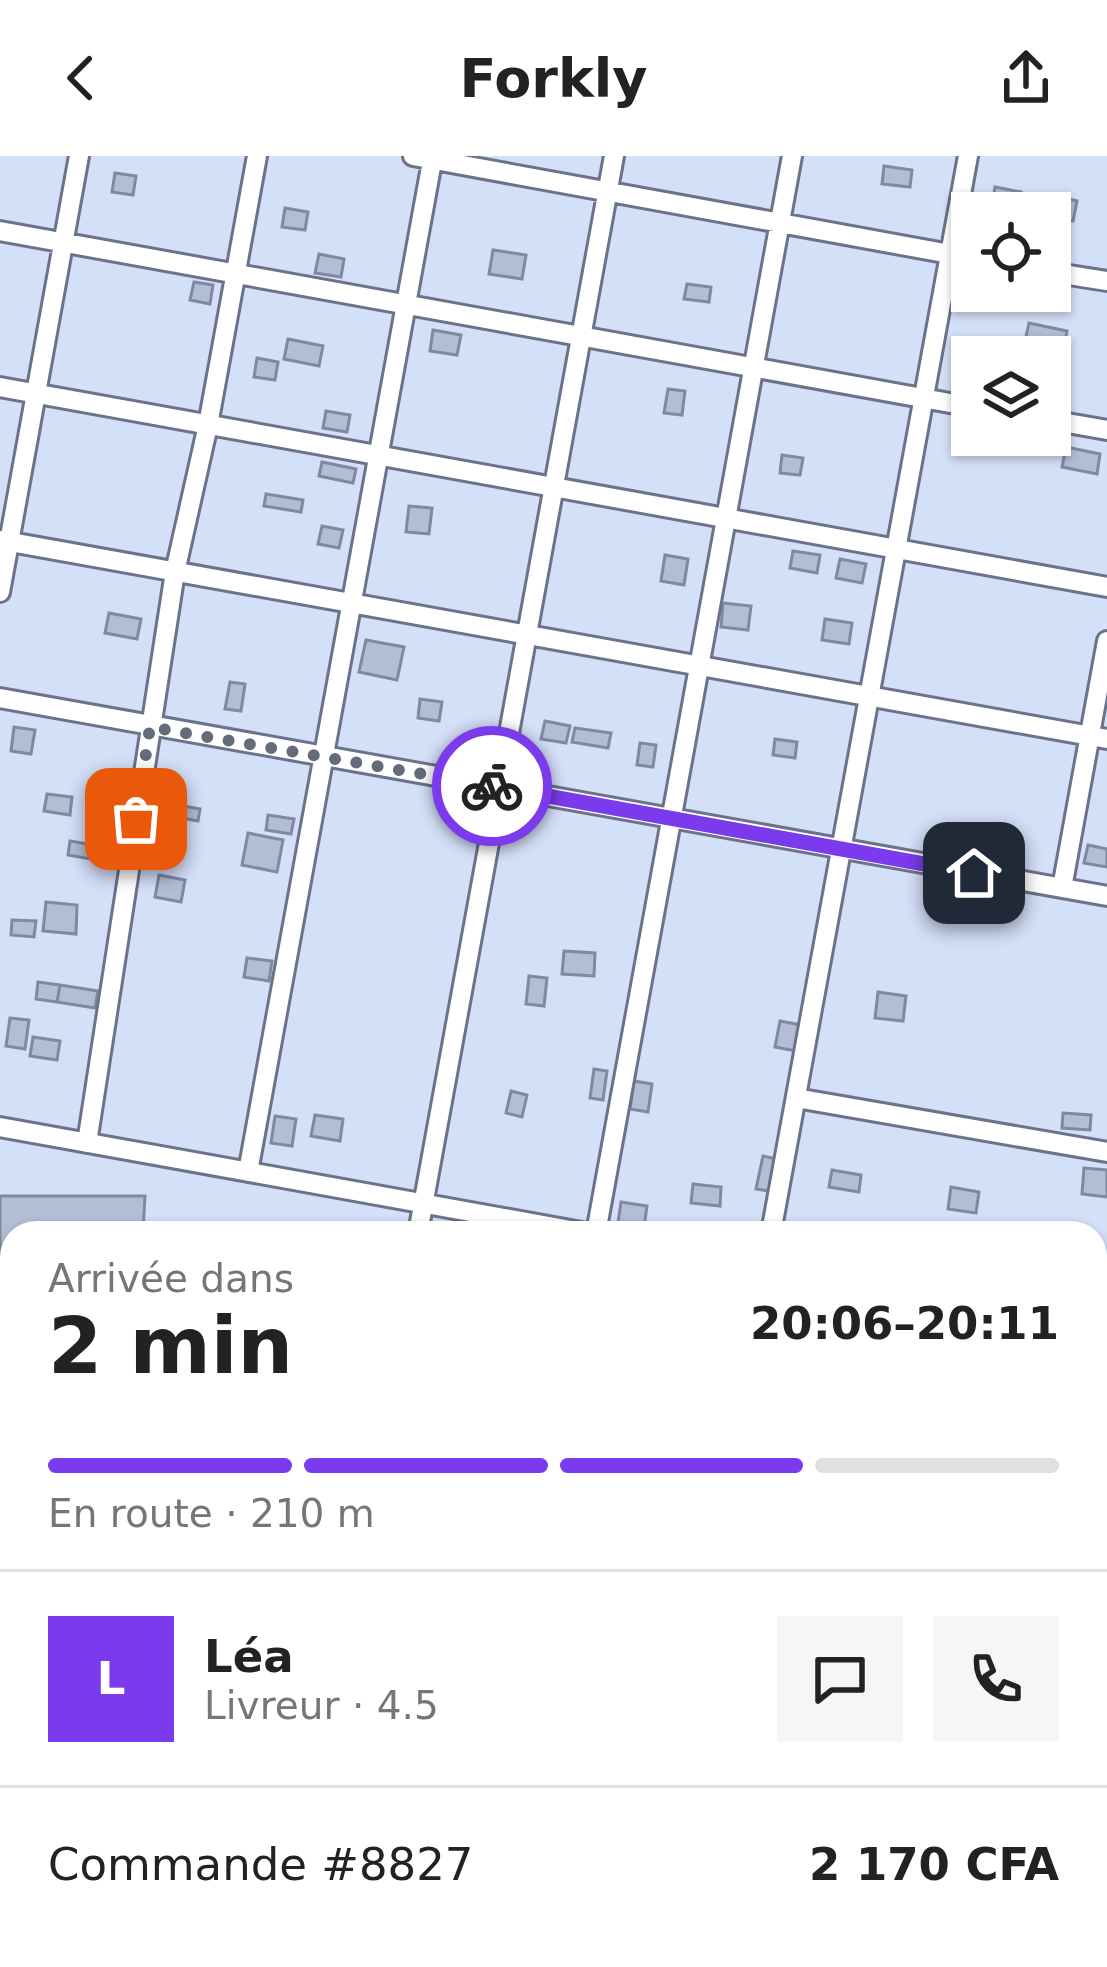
<!DOCTYPE html>
<html lang="fr">
<meta charset="utf-8">
<style>
:root{--surface:#fff;--page:#f6f6f6;--text:#222;--muted:#767676;--line:#e0e0e0;--accent:#7c3aed}
body{margin:0;font-family:"DejaVu Sans",sans-serif;background:var(--page);color:var(--text);height:100vh;display:flex;flex-direction:column;font-size:45px;white-space:nowrap}
*{box-sizing:border-box;margin:0}
p{font-size:39px;color:var(--muted)}
.icon{flex:none;width:66px;height:66px;fill:none;stroke:currentColor;stroke-width:2;stroke-linecap:round;stroke-linejoin:round}
.map{position:relative;flex:1;overflow:hidden}
.side{position:absolute;left:0px;top:1065px;width:1107px;height:747px;display:flex;flex-direction:column;background:var(--surface);border-radius:36px 36px 0 0;box-shadow:0 3px 9px #0004}
.side>*{flex:none}
.fabs{position:absolute;left:951px;top:36px;display:grid;gap:24px}
.fabs a{display:grid;place-items:center;width:120px;height:120px;border-radius:0px;background:var(--surface);box-shadow:0 3px 9px #0004;font-size:60px}
.pin{position:absolute;display:grid;place-items:center;width:102px;height:102px;color:#fff;margin:-51px;border-radius:24px;box-shadow:0 6px 18px #0006}
.courier{position:absolute;display:grid;place-items:center;width:120px;height:120px;margin:-60px;border:9px solid #7c3aed;border-radius:50%;background:#fff;color:#222;box-shadow:0 3px 15px #0007}
.overview em{font-style:normal;font-weight:600}
.overview div{display:flex;flex-direction:column-reverse}
.overview{display:flex;align-items:center;justify-content:space-between;height:204px;padding:0 48px}
h1{font-size:78px;font-weight:600;line-height:90px}
.bar{display:grid;grid-template-columns:repeat(4,1fr);gap:18px 12px;align-content:center;height:144px;padding:0 48px}
.bar i{height:15px;border-radius:9px;background:var(--line)}
.bar .on{background:var(--accent)}
.bar p{grid-column:span 4}
.line{display:flex;align-items:center;gap:30px;padding:0 48px;border-top:3px solid var(--line)}
.line div{flex:1}
.round{display:grid;place-items:center;flex:none;width:126px;height:126px;border-radius:0px;background:var(--page)}
header{display:flex;justify-content:space-between;align-items:center;height:156px;padding:0 48px;background:var(--surface);font-size:54px;font-weight:600}
.map>svg:first-child{display:block}
.building{fill:#b3bed6;stroke:#7f899f;stroke-width:3}
.lines{fill:none;stroke-linecap:round;stroke-linejoin:round}
.street-casing{stroke:#6a7389;stroke-width:24}
.street{stroke:#fff;stroke-width:18}
.done{stroke:#646b7a;stroke-width:12;stroke-dasharray:0 21.6}
.route{stroke:#7c3aed;stroke-width:15}
</style>
<header><svg class="icon" aria-label="back" viewBox="0 0 24 24"><path d="M15 5l-7 7 7 7"/></svg>Forkly<svg class="icon" aria-label="share" viewBox="0 0 24 24"><path d="M12 15V3M7 8l5-5 5 5M5 13v7h14v-7"/></svg></header>
<div class="map">
<svg width="1107" height="1811" viewBox="0 0 1107 1811">
<rect width="100%" height="100%" fill="#d4dff8"/>
<path class="building" d="M884 10 912 14 910 31 882 28Z
M115 17 136 20 133 39 112 36Z
M995 31 1021 36 1018 53 992 48Z
M1055 40 1077 45 1073 65 1051 60Z
M285 52 308 56 305 74 282 71Z
M493 94 526 99 522 123 489 118Z
M319 98 344 103 341 121 315 117Z
M194 126 213 129 210 148 190 144Z
M687 128 711 131 709 146 684 143Z
M1029 167 1067 175 1064 192 1025 185Z
M433 174 461 179 457 199 430 195Z
M288 183 323 190 319 210 284 203Z
M257 202 278 206 275 224 254 221Z
M668 233 685 235 682 259 664 257Z
M326 255 350 259 347 276 323 272Z
M1066 291 1100 298 1097 318 1062 311Z
M782 299 803 302 800 319 780 317Z
M322 306 356 313 353 327 319 320Z
M266 338 303 344 301 356 264 350Z
M409 350 432 352 429 378 406 376Z
M322 370 343 374 339 392 318 388Z
M793 395 820 399 817 417 790 412Z
M665 399 688 403 684 429 661 425Z
M840 403 866 408 862 427 836 422Z
M723 447 751 450 748 474 721 471Z
M109 457 141 463 137 483 105 477Z
M825 463 852 467 849 488 822 484Z
M366 484 404 491 397 524 359 516Z
M230 526 245 528 241 555 225 553Z
M420 543 442 546 439 565 418 562Z
M545 565 570 570 566 587 541 583Z
M14 571 35 574 31 598 11 595Z
M575 572 611 577 608 592 572 586Z
M775 583 797 586 795 602 773 599Z
M640 587 656 589 653 611 637 609Z
M47 638 72 641 70 659 44 655Z
M167 647 200 653 198 665 165 659Z
M94 649 116 653 113 669 92 665Z
M268 659 294 663 291 678 266 674Z
M248 677 283 684 277 716 242 709Z
M70 685 112 692 109 706 68 699Z
M1088 689 1107 693V711L1084 707Z
M159 719 185 724 181 746 155 741Z
M46 746 77 749 76 778 43 775Z
M12 764 36 765 34 781 11 779Z
M564 795 595 797 594 820 562 818Z
M247 802 272 805 269 825 244 821Z
M529 820 547 822 544 850 526 848Z
M38 826 60 829 57 846 36 843Z
M60 829 98 835 95 852 57 846Z
M878 836 906 840 903 865 875 862Z
M10 862 29 864 25 893 6 890Z
M780 865 801 869 796 895 775 891Z
M33 881 60 885 57 904 30 900Z
M594 913 607 915 603 944 590 942Z
M634 925 652 928 648 956 630 953Z
M511 935 527 939 522 961 506 957Z
M1063 957 1091 959 1090 974 1062 972Z
M315 959 343 963 340 985 311 980Z
M275 960 296 963 292 990 271 987Z
M763 1000 776 1003 769 1035 756 1033Z
M1084 1012 1107 1014V1041L1082 1038Z
M832 1014 861 1019 859 1036 829 1031Z
M693 1028 721 1031 720 1050 691 1047Z
M951 1031 979 1036 976 1057 948 1053Z
M0 1040H145L143 1077H12V1509L0 1514Z
M621 1046 647 1050 644 1071 618 1067Z
M1095 1544 1107 1546V1578L1095 1576Z
M29 1800H64L61 1811 27 1809Z"/>
<g class="lines">
<g class="street-casing">
<path id="street" d="M413 0 972 102
M0 75 972 251
M1050 116 1107 125
M0 231 1107 431
M1050 264 1107 274
M0 384 1107 583
M0 436 79 0
M0 542 1107 740
M1062 732 1107 485
M796 942 1107 996
M0 971 587 1077
M87 987 175 416 208 269 257 0
M248 1016 433 0
M418 1077 614 0
M596 1077 792 0
M771 1077 968 0
M1095 1214 1107 1148
M1095 1367 1107 1369
M0 1615 12 1617
M1095 1660 1107 1663
M1027 1800 1088 1811
M115 1811 117 1800
M284 1811 286 1800
M463 1811 465 1800
M637 1811 639 1800"/>
</g>
<use href="#street" class="street"/>
</g>
<g class="lines">
<path class="done" d="M136 663 150 571 492 630"/>
<path class="route" d="M492 630 974 717"/>
</g>
</svg>
<div class="fabs">
<a><svg class="icon" aria-label="locate" viewBox="0 0 24 24"><circle cx="12" cy="12" r="6"/><path d="M12 2v4M12 18v4M2 12h4M18 12h4"/></svg></a>
<a><svg class="icon" aria-label="layers" viewBox="0 0 24 24"><path d="M12 4l9 5-9 5-9-5zM3 14l9 5 9-5"/></svg></a>
</div>
<div class="pin" style="left:136px;top:663px;background:#ea580c"><svg class="icon" aria-label="bag" viewBox="0 0 24 24"><path d="M5 8h14l-1 12H6zM9 8a3 3 0 0 1 6 0"/></svg></div>
<div class="pin" style="left:974px;top:717px;background:#1f2937"><svg class="icon" aria-label="home" viewBox="0 0 24 24"><path d="M3 11l9-7 9 7M6 9v11h12V9"/></svg></div>
<div class="courier" style="left:492px;top:630px"><svg class="icon" aria-label="bike" viewBox="0 0 24 24"><circle cx="6" cy="16" r="4"/><circle cx="18" cy="16" r="4"/><path d="M6 16l4-8h5l3 8M10 8l3 8H6M13 5h3"/></svg></div>
<section class="side">
<div class="overview"><div><h1>2 min</h1><p>Arrivée dans</p></div><em>20:06–20:11</em></div>
<div class="bar"><i class="on"></i><i class="on"></i><i class="on"></i><i></i><p>En route · 210 m</p></div>
<div class="line" style="height:216px"><b class="round" style="background:var(--accent);color:#fff">L</b><div><b>Léa</b><p>Livreur · 4.5</p></div><a class="round"><svg class="icon" aria-label="chat" viewBox="0 0 24 24"><path d="M4 5h16v11H9l-5 4z"/></svg></a><a class="round"><svg class="icon" aria-label="phone" viewBox="0 0 24 24"><path d="M5 4h4l2 5-3 2q2 4 5 5l2-3 5 2v4C11 20 4 13 5 4z"/></svg></a></div>
<div class="line" style="height:156px"><div>Commande #8827</div><b>2 170 CFA</b></div>
</section>
</div>
